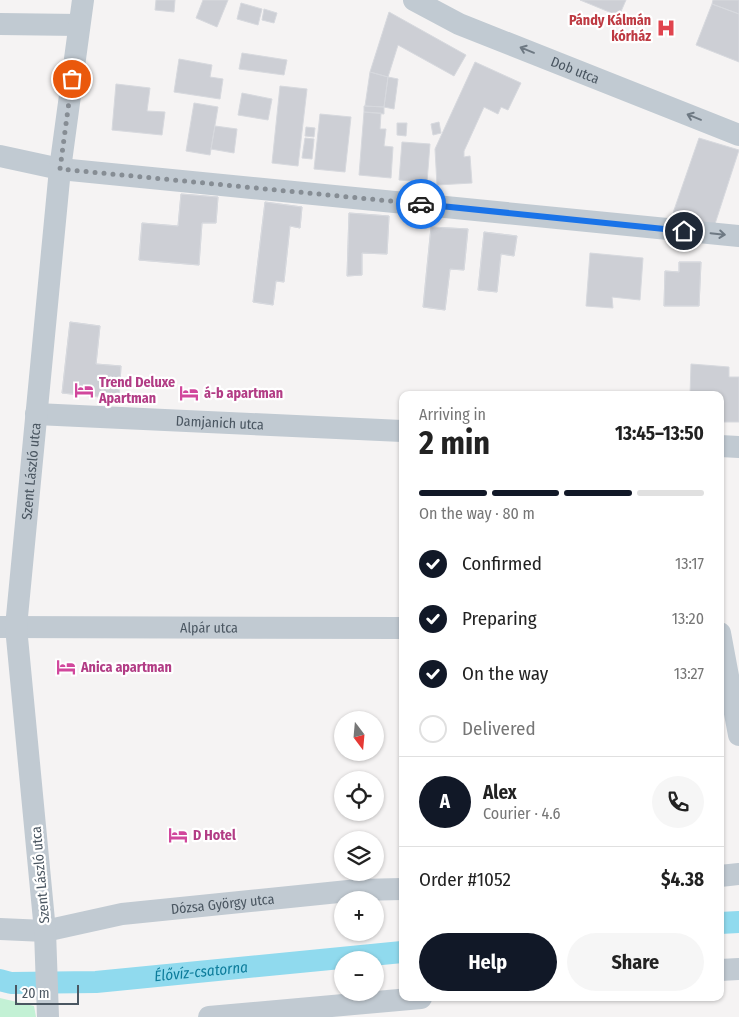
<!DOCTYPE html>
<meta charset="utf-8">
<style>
:root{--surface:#fff;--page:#f6f6f6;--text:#222;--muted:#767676;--line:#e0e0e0;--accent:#111827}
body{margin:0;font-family:"Fira Sans Condensed",sans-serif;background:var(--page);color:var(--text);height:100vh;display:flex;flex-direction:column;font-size:19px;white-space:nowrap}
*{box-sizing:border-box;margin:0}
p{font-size:16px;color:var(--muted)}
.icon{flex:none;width:28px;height:28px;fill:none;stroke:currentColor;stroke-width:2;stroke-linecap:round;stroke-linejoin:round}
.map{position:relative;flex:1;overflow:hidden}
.drawer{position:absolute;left:399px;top:391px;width:325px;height:610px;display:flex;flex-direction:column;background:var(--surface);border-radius:10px;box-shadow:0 1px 4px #0004}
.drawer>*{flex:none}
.needle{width:32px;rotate:164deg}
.controls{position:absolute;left:334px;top:711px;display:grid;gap:10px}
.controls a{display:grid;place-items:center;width:50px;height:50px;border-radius:50%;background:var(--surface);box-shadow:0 1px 4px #0004;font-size:25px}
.scale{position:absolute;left:15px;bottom:12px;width:64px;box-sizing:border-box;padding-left:5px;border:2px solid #4a5661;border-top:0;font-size:14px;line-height:18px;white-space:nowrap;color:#4a5661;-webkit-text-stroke:4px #fff;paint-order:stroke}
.pin{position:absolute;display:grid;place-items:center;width:42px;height:42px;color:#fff;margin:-21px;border:2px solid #fff;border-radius:50%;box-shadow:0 1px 5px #0007}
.courier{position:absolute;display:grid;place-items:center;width:50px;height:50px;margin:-25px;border:4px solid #1a73e8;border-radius:50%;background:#fff;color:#222;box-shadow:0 1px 6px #0007}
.summary em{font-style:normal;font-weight:700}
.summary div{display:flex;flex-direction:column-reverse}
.summary{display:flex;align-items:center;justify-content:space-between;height:85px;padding:0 20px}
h1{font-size:32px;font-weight:700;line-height:38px}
.bar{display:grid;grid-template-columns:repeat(4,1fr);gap:8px 5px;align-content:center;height:60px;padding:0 20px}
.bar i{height:6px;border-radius:4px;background:var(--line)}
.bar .active{background:var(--accent)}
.bar p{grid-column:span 4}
.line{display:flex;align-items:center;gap:12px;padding:0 20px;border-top:1px solid var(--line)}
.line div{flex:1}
.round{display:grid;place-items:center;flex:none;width:52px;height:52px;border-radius:26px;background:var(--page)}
ol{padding:0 20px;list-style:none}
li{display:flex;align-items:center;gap:15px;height:55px}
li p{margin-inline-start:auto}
li .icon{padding:5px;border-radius:50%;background:var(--accent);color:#fff;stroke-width:4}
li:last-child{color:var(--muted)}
li i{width:28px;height:28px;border:2px solid var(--line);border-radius:50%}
.cta{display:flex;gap:10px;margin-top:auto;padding:10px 20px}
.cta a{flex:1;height:58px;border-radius:30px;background:var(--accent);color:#fff;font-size:20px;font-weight:700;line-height:58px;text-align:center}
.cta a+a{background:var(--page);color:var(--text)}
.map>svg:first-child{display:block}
.green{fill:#c3f1d5}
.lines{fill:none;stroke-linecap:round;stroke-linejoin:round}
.canal{stroke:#90daee;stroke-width:22}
.building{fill:#cdcfd5;stroke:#d7d9de}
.street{stroke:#c1cad2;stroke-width:22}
.oneway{stroke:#6e7983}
.done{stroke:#868d94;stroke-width:5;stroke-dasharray:0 9}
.route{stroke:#1a73e8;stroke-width:6}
.labels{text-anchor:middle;stroke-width:4.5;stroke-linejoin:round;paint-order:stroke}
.health-label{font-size:14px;font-weight:bold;fill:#be3a42;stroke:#fff;text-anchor:end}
.street-label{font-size:14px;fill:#4a5661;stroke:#fff}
.hotel-label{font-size:14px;font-weight:bold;fill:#b23c85;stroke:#fff;text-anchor:start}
.water-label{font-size:15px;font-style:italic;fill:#0c7c9b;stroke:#fff}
</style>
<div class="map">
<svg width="739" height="1017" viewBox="0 0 739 1017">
<rect width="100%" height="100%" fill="#f5f3f3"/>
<path class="green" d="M0 998 34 1006 36 1017H0Z"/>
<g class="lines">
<g class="canal">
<path d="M720 923 739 922"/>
<path id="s1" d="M0 980 11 983 96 982 402 952"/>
</g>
</g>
<path class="building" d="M156 0H175L174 12 155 10Z
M203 0H228L217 27 196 18Z
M580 0H626L619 16Z
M713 0H739V14L712 4Z
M241 3 262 9 258 25 237 19Z
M712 4 739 14V62L696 45Z
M264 9 277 13 274 23 262 20Z
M389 12 466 55 454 76 398 45 388 77 370 72Z
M242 53 287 60 284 75 239 69Z
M179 59 212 65 210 77 223 79 220 99 174 92Z
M475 62 521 83 508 110 501 107 498 114 484 107 464 151V157L470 156 472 183 437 185 435 149Z
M370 72 388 77 384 107 365 106Z
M388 77 398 79 394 109 384 107Z
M116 84 150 88 147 111 165 112 162 135 112 130Z
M280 86 307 89 298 166 272 163Z
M242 93 272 99 268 120 238 115Z
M194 103 218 107 210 155 186 151Z
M364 106 384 107V114L364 112Z
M364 112 381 113 380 129H386L384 146 393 147 391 178 359 175Z
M320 114 351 117 345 172 314 169Z
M439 122 441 133 433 135 431 124Z
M397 123H407L406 136 397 135Z
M215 126 237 129 234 153 211 149Z
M306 127 315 128 314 137 305 136Z
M305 138 314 139 312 159 302 158Z
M699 138 739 150 714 227 673 213Z
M402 142 430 144 427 182 399 180Z
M181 194 218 197 216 223H202L199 265 139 260 142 223 178 226Z
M181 194 218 197 216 223H202L199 265 139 260 142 223 178 226Z
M265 202 302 207 300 228 290 226 284 282 276 281 273 305 253 302Z
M265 202 302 207 300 228 290 226 284 282 276 281 273 305 253 302Z
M349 213 389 216 387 254 362 253V275L347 276Z
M349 213 389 216 387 254 362 253V275L347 276Z
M431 227 468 229 464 270 450 269 445 310 423 307Z
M431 227 468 229 464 270 450 269 445 310 423 307Z
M484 232 517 236 514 256 501 254 497 292 478 290Z
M484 232 517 236 514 256 501 254 497 292 478 290Z
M590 253 643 258 640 300 612 297 613 308 586 306Z
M679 262H701L699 306H664L665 271 679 272Z
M679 262H701L699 306H664L665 271 679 272Z
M70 322 100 326 96 364 121 366 119 399 62 393Z
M70 322 100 326 96 364 121 366 119 399 62 393Z
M691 364 729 367V377H739V422H720V395H690Z"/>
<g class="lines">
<g class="street">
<path id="s2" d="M414 0 459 24 739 135"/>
<path d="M0 24 79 25"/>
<path d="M0 156 60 169 739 236"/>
<path id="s3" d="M36 414 402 431"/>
<path d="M720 446 739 447"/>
<path id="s4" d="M0 627 402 628"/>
<path d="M720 633 739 735"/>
<path d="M720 876 739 874"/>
<path id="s5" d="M0 929 45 931 122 914 358 890 402 889"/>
<path d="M720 970 739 969"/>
<path id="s6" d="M48 1017 45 931 16 627 60 169 83 0"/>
<path d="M209 1017 421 998"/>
</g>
</g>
<defs><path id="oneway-shaft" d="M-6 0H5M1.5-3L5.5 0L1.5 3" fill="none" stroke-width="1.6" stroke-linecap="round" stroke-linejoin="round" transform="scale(1.25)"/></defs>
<g class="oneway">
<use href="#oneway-shaft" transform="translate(527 50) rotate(-158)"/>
<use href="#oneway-shaft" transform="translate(694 117) rotate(-158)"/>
<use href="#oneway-shaft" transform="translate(718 234) rotate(6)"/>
</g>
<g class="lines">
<path class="done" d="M72 79 60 169 421 204"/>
<path class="route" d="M421 204 684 231"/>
</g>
<defs>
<g id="hospital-bare" transform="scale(1.5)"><path d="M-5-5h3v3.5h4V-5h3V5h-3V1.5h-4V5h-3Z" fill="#e0444e" stroke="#fff" stroke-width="2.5" paint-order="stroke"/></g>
<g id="hotel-bare" transform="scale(1.5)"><path d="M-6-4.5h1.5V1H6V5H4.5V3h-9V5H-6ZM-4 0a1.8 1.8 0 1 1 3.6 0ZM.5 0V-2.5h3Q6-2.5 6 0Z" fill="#d1479c" stroke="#fff" stroke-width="2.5" paint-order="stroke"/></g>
</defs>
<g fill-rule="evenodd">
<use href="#hospital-bare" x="666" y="28"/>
<use href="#hotel-bare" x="84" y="390"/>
<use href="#hotel-bare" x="189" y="393"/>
<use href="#hotel-bare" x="66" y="667"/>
<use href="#hotel-bare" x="178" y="835"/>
</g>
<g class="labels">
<g class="health-label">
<text x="651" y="25">Pándy Kálmán<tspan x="651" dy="16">kórház</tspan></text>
</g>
<g class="street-label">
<text dy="5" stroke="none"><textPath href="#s2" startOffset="176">Dob utca</textPath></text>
<text dy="5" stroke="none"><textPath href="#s3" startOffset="184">Damjanich utca</textPath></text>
<text dy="5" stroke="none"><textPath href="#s6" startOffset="548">Szent László utca</textPath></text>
<text dy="5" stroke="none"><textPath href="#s4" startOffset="209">Alpár utca</textPath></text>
<text transform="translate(40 875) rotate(-95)" y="5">Szent László utca</text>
<text dy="5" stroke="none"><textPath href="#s5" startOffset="225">Dózsa György utca</textPath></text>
</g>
<g class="hotel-label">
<text x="99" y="387">Trend Deluxe<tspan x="99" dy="16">Apartman</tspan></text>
<text x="204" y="398">á-b apartman</text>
<text x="81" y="672">Anica apartman</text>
<text x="193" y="840">D Hotel</text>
</g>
<g class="water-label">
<text dy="5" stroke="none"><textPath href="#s1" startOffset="202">Élővíz-csatorna</textPath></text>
</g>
</g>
</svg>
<div class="controls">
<a><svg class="needle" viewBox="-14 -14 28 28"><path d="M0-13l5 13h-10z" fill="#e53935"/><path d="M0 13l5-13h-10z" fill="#767676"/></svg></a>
<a><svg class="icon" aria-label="locate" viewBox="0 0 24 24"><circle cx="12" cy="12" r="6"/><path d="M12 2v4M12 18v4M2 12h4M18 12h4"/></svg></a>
<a><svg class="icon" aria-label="layers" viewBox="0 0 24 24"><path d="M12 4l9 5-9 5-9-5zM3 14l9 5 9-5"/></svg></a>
<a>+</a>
<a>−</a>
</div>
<div class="scale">20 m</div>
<div class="pin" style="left:72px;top:79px;background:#ea580c"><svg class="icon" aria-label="bag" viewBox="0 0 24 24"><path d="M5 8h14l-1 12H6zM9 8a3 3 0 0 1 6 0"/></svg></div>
<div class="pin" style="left:684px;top:231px;background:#1f2937"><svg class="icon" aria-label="home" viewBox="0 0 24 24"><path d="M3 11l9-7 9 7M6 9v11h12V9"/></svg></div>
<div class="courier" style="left:421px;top:204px"><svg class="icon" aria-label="car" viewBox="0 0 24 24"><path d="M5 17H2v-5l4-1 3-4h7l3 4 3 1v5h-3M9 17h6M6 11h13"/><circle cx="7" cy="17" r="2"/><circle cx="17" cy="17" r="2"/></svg></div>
<section class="drawer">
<div class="summary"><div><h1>2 min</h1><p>Arriving in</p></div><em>13:45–13:50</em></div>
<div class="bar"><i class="active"></i><i class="active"></i><i class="active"></i><i></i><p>On the way · 80 m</p></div>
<ol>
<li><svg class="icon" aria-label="check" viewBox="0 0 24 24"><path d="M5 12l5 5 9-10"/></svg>Confirmed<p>13:17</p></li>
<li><svg class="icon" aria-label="check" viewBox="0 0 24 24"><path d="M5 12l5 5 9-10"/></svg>Preparing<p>13:20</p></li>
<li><svg class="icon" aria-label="check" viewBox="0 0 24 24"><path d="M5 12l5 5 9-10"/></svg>On the way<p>13:27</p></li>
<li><i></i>Delivered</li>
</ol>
<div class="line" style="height:90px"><b class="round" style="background:var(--accent);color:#fff">A</b><div><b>Alex</b><p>Courier · 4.6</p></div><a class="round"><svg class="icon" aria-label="phone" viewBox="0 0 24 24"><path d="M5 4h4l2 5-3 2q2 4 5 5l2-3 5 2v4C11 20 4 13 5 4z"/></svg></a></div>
<div class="line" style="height:65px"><div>Order #1052</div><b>$4.38</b></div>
<div class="cta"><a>Help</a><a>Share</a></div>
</section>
</div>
